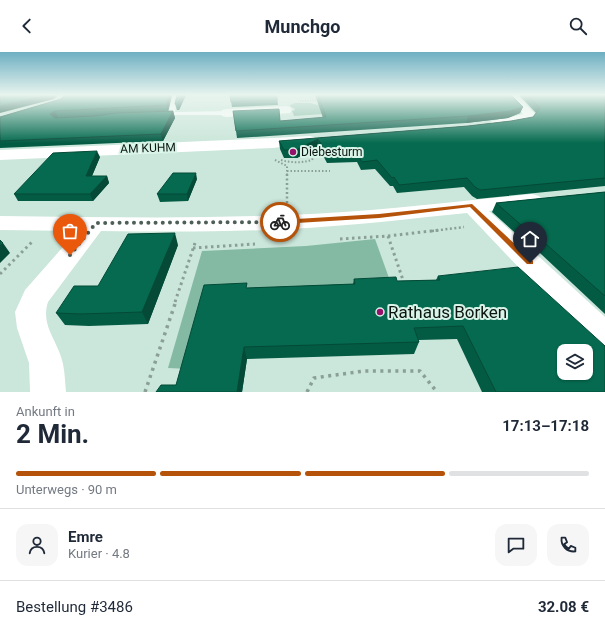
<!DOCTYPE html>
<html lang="de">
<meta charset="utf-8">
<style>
:root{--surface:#fff;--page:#f6f6f7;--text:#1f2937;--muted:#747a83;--line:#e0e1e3;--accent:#b45309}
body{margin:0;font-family:Roboto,sans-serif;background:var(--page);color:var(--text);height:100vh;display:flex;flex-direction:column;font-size:15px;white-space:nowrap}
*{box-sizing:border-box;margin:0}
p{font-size:13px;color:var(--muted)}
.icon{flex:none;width:22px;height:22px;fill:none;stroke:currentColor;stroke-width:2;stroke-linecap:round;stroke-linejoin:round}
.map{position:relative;height:340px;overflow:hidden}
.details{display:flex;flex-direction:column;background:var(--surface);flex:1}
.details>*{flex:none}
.tools{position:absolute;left:557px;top:292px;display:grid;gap:8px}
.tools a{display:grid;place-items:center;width:36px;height:36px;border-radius:8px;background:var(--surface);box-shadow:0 1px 3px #0004;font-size:20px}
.pin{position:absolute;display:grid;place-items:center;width:34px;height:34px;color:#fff;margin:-41px -17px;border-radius:50% 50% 50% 0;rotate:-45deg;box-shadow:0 0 4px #0007}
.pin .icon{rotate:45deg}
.courier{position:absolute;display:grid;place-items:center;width:40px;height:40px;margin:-20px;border:3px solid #b45309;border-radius:50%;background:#fff;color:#222;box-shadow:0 1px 5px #0007}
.overview em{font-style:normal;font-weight:700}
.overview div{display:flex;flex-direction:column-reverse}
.overview{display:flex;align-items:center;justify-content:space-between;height:68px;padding:0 16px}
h1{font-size:26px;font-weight:700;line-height:30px}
.bar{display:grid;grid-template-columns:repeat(4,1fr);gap:6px 4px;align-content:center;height:48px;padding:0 16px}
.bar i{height:5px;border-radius:3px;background:var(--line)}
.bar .on{background:var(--accent)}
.bar p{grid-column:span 4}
.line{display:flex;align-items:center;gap:10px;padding:0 16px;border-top:1px solid var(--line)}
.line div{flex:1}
.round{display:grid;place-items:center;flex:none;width:42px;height:42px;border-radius:12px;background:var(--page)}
header{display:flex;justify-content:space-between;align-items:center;height:52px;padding:0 16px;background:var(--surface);font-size:18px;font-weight:700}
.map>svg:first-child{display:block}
.green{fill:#84baa4}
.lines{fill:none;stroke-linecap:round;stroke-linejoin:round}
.path-far4{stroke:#8a9f96;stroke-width:1.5;stroke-dasharray:1 1.5;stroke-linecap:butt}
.path-far3{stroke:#8a9f96;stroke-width:2;stroke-dasharray:1.5 2;stroke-linecap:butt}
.path-far2{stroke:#8a9f96;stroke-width:2.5;stroke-dasharray:2 2.5;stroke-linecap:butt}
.path-far1{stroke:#8a9f96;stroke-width:3;stroke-dasharray:2.5 3.5;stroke-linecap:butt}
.path{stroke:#8a9f96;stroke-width:3.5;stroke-dasharray:3 4.5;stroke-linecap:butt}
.service{fill:#fff;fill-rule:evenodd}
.minor{fill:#fff;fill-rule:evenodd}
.wall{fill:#045b44}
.shaded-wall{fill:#044a37}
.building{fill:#056a4f;stroke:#044a37;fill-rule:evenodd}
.route{fill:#b45309}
.done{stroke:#4f5e57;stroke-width:4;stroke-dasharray:0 7.2}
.poi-dot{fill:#95126a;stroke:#d8f4e8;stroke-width:1.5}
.labels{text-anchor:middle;stroke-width:4;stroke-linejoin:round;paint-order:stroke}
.far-street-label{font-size:12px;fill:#0c1511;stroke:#d8f4e8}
.far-poi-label{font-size:12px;fill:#0c1511;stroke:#d8f4e8;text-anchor:start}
.near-poi-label{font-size:17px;fill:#0c1511;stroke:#d8f4e8;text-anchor:start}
</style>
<header><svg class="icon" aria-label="back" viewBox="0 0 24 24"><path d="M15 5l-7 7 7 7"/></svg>Munchgo<svg class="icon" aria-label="search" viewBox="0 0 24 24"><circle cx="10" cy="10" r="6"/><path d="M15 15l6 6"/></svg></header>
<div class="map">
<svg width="605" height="340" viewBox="0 0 605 340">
<rect width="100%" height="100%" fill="#cbe6da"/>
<path class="green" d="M295 51H310L318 53 323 62 294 64 292 59 295 58 294 56 291 55 290 53Z
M375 187 393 237 189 317 168 316 202 199 306 194Z"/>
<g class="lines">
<path class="path-far4" d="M300 49 319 48"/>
<path class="path-far3" d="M275 108 287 114V123
M281 108C292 111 301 111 312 108L315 102
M287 119H330"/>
<path class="path-far2" d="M287 122V151
M432 179 464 175"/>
<path class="path-far1" d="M388 184 404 231
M340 187 388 184 440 178
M193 196 255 192
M0 222 32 190
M175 250 195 191"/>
<path class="path" d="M145 340 176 249
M307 340 314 326 364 319H420L437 340"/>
<path class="service" d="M172 43H178L175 60 226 59 229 61 226 63H157V61L169 60Z"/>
<path class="minor" d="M505 43H517L536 63 530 70 497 76 492 75 490 72 492 69 523 62Z
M286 54 290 55 292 58 290 61 226 65 222 64 220 61 222 58 226 57Z
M309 84 314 85 316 88 314 91 273 96 0 108V98L273 86Z
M532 142 539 144 542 148 539 152 489 159 605 265V299L594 295 467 161C408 167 349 174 289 177 227 180 164 180 101 179L48 250C40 274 59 290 63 312 65 321 65 331 66 340H30L29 311 17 276 15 260 25 238 77 179 0 178V164C96 165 192 167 288 163 369 160 451 150 532 142Z"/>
</g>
<path class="wall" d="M172 43 168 59H173L175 66 163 89 0 96V65Z
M177 43H186L179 58H177L175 52Z
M230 43H277L278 53 232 55Z
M315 43H511L523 55 520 61 508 66 466 71 237 86 233 59 280 69 323 66Z
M519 43H605V134L477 147 472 144 464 135 397 141 393 134H390L375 117 361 118 357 110 327 111 318 94 297 106H284L280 97 279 89 468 74 511 69 533 65 536 61Z
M100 105 92 124H107L109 131 93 149H18L14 142Z
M197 127 188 149 160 150 157 142Z
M605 140V262L525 187H522L492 160 496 151Z
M178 193 148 272 89 274 65 273 56 261 98 234Z
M438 224 605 340H482L457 287 419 288V290L414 302 247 307 242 340H156L176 333 247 236 353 232 354 227 397 229 436 228Z"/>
<path class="shaded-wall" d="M42 43H58L54 47 0 61V54Z
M169 43H172L168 60 166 53Z
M182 43H186L179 58 177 52Z
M523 55 520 61 508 66 466 71 468 64Z
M55 59 58 66 54 69 50 62Z
M173 59 175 66 163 89 161 82Z
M318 87V94L297 106 296 98Z
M97 99 100 105 89 131 86 124Z
M196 121 197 127 188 149 187 142Z
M107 124 109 131 93 149 90 142Z
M175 181 178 193 148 272 142 260Z
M3 191 10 201 0 211V194Z
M244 295 247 307 242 340H237Z"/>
<path class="building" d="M0 43H42L0 54Z
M65 43H169L166 53 55 59 50 62 55 66 95 64 116 61 173 59 161 82 0 89V65L61 47Z
M177 43H182L177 52H175Z
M230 43H277V48L231 50Z
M318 43H511L523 55 510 59 468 64 236 79 233 59 279 57 280 69 326 65Z
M527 43H605V126L480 138 475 135 467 126 399 133 394 125 392 126 377 108 362 110 357 102 328 103 318 87 296 98H284L279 89 468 74 511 69 533 65 540 56Z
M97 99 86 124H107L90 142H14L53 101Z
M173 121H196L187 142H157Z
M605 140V244L530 178H527L496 151Z
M175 181 142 260 81 262 56 261 74 234H98L128 182Z
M0 188 3 191 0 194Z
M518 215 605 294V340H496L463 274 414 276 419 290 244 295 237 340H156L161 333H176L204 233 247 231 246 236 355 232 354 227 396 225 397 229 440 228 438 224ZM564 299H586V321H564Z"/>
<linearGradient id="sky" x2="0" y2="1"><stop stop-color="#6dafc2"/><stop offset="0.47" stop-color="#e8f4ee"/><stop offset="1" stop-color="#e8f4ee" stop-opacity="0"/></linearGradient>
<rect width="605" height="91" fill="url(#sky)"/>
<path class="route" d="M472 152 533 209V212H527L470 155 379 166 280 172 277 170 280 168 379 162Z"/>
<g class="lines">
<path class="done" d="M70 203 96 171 280 170"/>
</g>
<g class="poi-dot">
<circle cx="293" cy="100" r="4"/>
<circle cx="380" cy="260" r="4"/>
</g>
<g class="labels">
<g class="far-street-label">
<text transform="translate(148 96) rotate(-2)" y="4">AM KUHM</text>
</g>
<g class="far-poi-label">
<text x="301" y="104">Diebesturm</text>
</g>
<g class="near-poi-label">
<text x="388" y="266">Rathaus Borken</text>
</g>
</g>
</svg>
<div class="tools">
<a><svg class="icon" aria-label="layers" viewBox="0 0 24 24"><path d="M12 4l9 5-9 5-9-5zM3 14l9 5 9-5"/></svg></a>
</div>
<div class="pin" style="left:70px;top:203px;background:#ea580c"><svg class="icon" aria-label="bag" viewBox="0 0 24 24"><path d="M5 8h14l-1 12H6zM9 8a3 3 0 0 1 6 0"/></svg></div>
<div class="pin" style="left:530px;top:211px;background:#1f2937"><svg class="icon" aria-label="home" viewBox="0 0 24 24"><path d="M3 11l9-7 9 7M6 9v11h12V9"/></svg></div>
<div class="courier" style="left:280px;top:170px"><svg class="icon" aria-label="bike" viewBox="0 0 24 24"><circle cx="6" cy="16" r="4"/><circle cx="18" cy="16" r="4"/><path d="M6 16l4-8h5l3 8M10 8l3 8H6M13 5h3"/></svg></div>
</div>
<section class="details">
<div class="overview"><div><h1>2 Min.</h1><p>Ankunft in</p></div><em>17:13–17:18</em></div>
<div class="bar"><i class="on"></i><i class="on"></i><i class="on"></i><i></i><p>Unterwegs · 90 m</p></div>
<div class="line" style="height:72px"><a class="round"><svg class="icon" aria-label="person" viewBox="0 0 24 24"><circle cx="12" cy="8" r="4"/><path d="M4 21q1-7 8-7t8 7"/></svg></a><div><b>Emre</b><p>Kurier · 4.8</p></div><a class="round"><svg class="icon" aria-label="chat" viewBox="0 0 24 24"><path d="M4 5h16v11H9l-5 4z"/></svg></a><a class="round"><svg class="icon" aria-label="phone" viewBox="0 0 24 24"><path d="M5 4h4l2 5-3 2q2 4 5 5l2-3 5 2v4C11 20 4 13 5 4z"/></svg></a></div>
<div class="line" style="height:52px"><div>Bestellung #3486</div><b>32.08 €</b></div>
</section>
